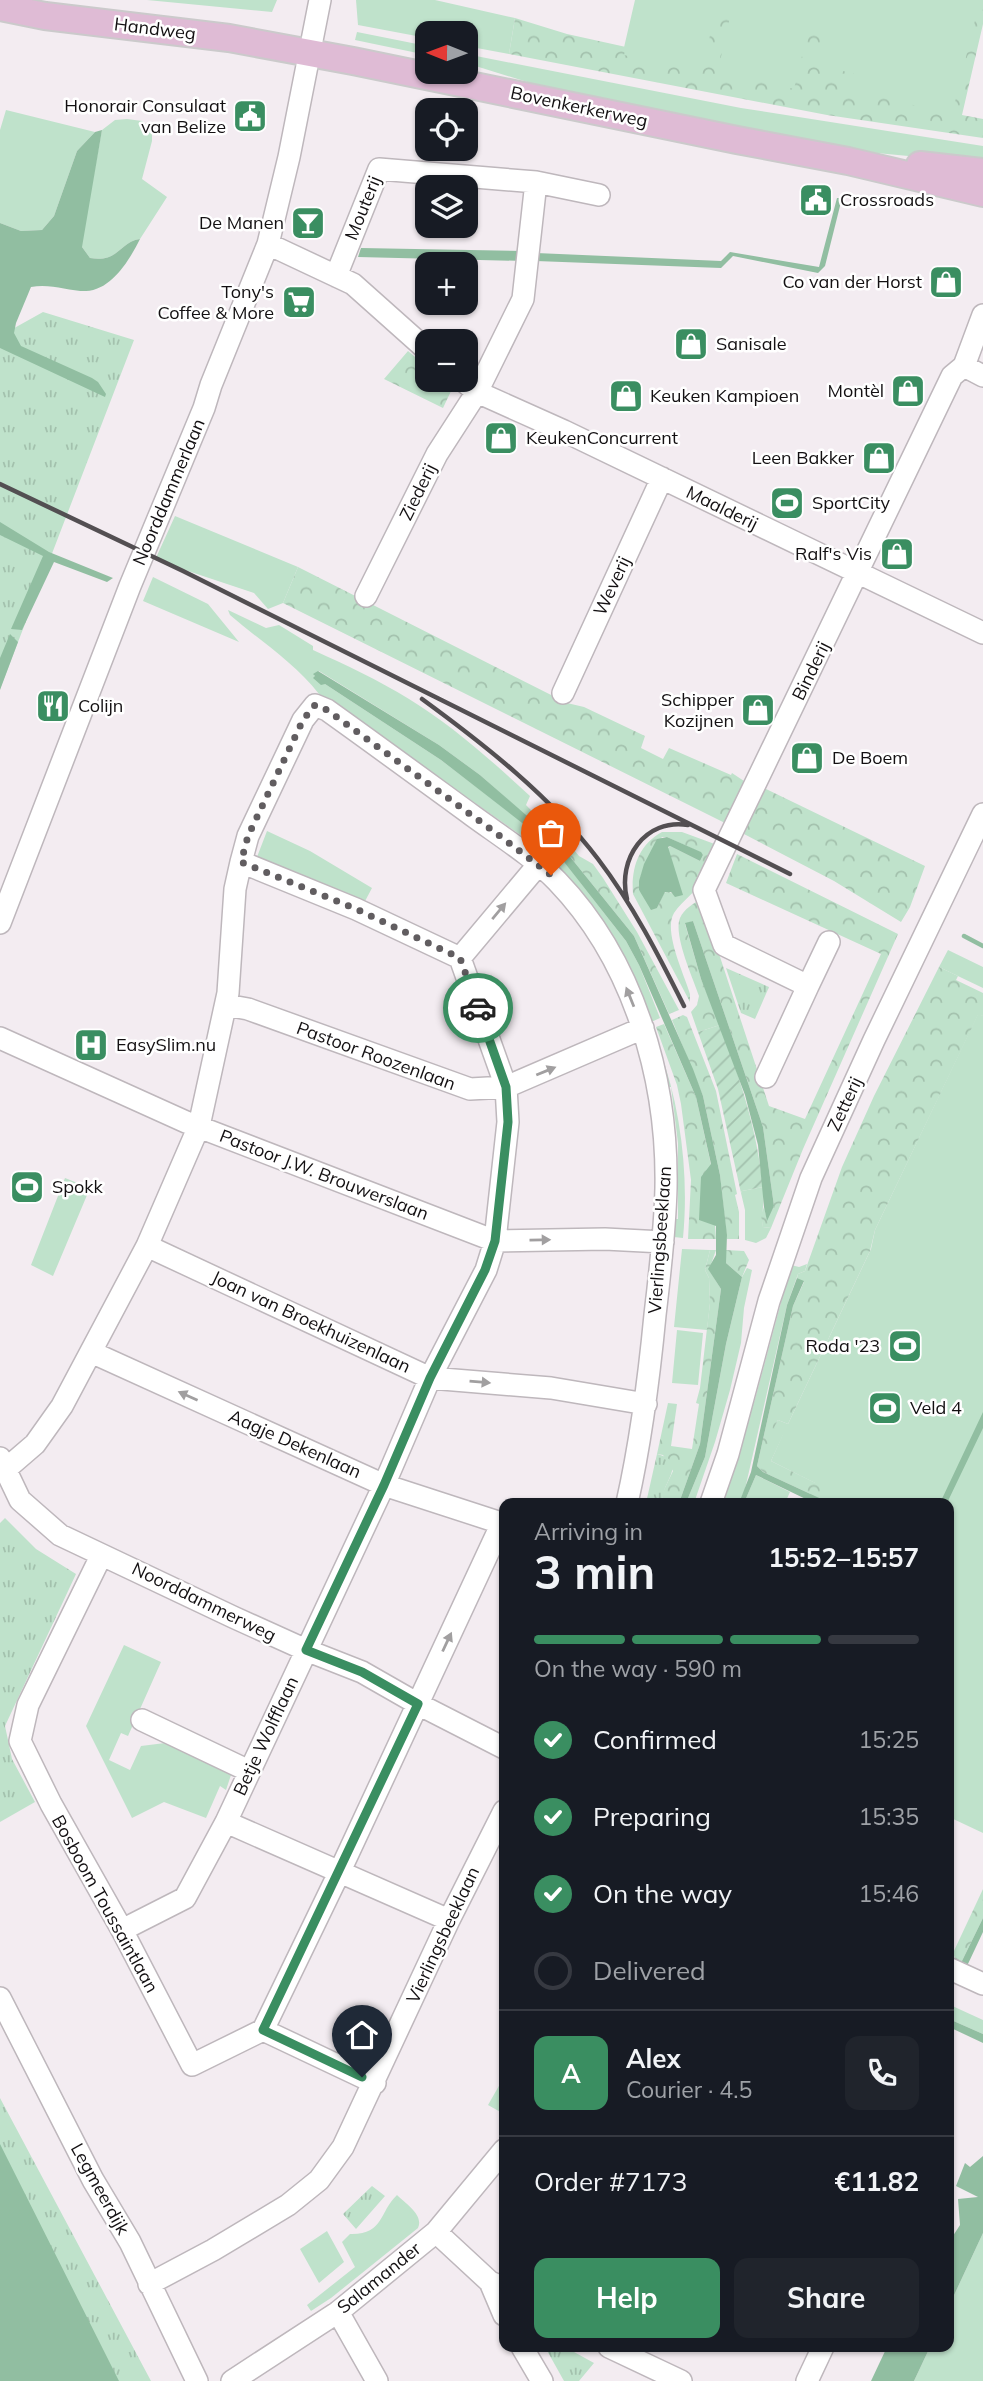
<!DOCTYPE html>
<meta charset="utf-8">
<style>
:root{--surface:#171b24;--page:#20242c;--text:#f1f3f6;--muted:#9ea1a6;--line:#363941;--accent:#3a8e61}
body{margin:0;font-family:Mulish,sans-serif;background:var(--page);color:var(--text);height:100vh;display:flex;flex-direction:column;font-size:26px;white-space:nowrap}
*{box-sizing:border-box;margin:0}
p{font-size:23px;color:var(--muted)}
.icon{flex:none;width:38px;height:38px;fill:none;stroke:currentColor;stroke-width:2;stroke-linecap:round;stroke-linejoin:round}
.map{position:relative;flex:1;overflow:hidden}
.drawer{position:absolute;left:499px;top:1498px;width:455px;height:854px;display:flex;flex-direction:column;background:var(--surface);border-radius:14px;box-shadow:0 2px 5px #0004}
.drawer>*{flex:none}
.needle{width:46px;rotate:271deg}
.buttons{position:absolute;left:415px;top:21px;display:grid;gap:14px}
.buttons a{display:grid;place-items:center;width:63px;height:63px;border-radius:14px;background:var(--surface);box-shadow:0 2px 5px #0004;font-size:35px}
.pin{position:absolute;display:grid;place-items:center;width:60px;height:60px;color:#fff;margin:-72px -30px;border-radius:50% 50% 50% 0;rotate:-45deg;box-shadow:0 0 7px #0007}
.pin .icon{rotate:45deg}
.courier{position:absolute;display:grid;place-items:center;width:70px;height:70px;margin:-35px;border:5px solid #3a8e61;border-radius:50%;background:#fff;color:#222;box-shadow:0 2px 9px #0007}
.headline em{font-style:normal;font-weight:700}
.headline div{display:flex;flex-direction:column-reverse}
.headline{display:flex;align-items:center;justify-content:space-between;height:119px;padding:0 35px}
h1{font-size:46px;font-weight:700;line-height:52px}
.bar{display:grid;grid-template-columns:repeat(4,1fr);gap:10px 7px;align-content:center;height:84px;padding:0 35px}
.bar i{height:9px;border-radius:5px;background:var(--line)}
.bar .selected{background:var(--accent)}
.bar p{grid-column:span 4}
.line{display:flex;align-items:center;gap:18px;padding:0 35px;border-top:2px solid var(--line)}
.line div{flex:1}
.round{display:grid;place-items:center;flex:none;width:74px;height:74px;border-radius:14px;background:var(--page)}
ol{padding:0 35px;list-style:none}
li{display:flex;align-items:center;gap:21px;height:77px}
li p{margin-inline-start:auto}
li .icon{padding:7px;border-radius:50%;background:var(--accent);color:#fff;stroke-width:4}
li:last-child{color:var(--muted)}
li i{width:38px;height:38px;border:4px solid var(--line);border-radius:50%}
.button{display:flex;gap:14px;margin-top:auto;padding:14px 35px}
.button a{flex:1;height:80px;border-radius:14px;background:var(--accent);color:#fff;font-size:28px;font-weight:700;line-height:80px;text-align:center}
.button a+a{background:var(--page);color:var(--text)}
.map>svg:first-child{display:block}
.grass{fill:#bfe2cb;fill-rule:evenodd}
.forest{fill:url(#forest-crowns);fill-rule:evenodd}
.park{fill:url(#park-tufts)}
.garden{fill:url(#garden-furrows)}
.water{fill:#91bea1}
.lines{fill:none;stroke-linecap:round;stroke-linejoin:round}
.stream{stroke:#91bea1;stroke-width:4.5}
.minor-casing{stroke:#beb7bc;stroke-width:24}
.major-casing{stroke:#cbcacb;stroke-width:30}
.minor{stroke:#fff;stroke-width:21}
.major{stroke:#dfbbd5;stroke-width:26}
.rail{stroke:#534f52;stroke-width:4.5}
.oneway{fill:#a19fa0}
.done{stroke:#615d60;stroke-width:7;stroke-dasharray:0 12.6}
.route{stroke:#3a8e61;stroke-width:9}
.labels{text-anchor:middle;stroke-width:5;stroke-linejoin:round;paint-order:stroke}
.street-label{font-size:18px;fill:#131012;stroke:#fff}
.poi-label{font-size:18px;fill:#131012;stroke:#fff;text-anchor:start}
</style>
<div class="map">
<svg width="983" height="2381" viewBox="0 0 983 2381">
<defs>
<pattern id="forest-crowns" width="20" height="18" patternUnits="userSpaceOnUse" patternTransform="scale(1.75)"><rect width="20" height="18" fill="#bfe2cb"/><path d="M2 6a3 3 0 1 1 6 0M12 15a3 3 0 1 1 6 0" fill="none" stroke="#a3c1ad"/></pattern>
<pattern id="park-tufts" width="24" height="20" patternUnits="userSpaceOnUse" patternTransform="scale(1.75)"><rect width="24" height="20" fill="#bfe2cb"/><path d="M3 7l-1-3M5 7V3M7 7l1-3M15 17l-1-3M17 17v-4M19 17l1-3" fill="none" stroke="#a3c1ad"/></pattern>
<pattern id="garden-furrows" width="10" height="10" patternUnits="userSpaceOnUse" patternTransform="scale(1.75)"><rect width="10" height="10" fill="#bfe2cb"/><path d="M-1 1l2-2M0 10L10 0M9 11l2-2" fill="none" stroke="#a3c1ad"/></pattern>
</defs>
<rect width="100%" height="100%" fill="#f3ecf1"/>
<path class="grass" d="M147 0H277L272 12Z
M356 0H435L515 18 509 54 466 46V33H427V38L358 25Z
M635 0H983L955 118 702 75 622 56Z
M357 32 427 46V55L355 40Z
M466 54 741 108 983 146V166L940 159 845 150 611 108 466 63Z
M6 110 95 132 77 151 54 216 42 230 21 231 0 223V130Z
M127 119 142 121 152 128V141L142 179 167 197 140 239C119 242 119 263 90 258L82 247V238L102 130 115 120Z
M175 516 298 567 283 603 268 609 254 593 155 560Z
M153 577 208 604 239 642 143 601Z
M228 610 266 628 279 625 313 646V650C346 665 378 680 409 699 453 726 492 761 530 796L526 805 557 837 538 855 520 840 522 836 319 694C294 662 260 641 230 615ZM319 671 439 745 480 775 548 835 544 839 441 760 325 684 314 675Z
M267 831 310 851 372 888 364 903 257 857Z
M555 850 626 941 639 965 660 1018 649 1023 543 860Z
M948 950 983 967V988L939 967Z
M978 1014 983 1016V1833L949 1817 948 1503H806L815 1483 771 1461 783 1434 773 1429 778 1420 788 1424 871 1249 875 1230Z
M659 1048C681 1107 689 1176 683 1238L674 1237 671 1219H678V1143L671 1087H667Z
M65 1178 90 1188 53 1276 31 1265Z
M763 1187C765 1201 761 1213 763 1227L771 1228 766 1238 756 1243 745 1240V1210L741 1193 742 1191Z
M682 1249 710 1250 705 1270 709 1278 710 1303 707 1330 674 1327Z
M807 1264 805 1271 798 1274 787 1305 745 1489 739 1503H721L755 1399 791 1265 799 1267Z
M747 1268 752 1270 744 1308 741 1343 730 1390 715 1442 694 1503H686L705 1457 726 1344 742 1277Z
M677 1330 703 1333 698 1385 672 1383Z
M756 1475 790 1492 785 1503H744Z
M124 1645 161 1662 128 1736 121 1733 109 1760 130 1770 141 1746 165 1743 231 1775 226 1790 220 1786 206 1818 164 1802 132 1818 86 1726Z
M948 2004 983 2020V2034L949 2019Z
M504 2077V2114L488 2105Z
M397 2195C406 2204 424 2215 418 2228L331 2298 311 2311 307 2305 355 2267 342 2242 350 2234C384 2235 379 2212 397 2195Z
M327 2231 344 2262 319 2283 300 2249Z
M983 2233V2381H914L930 2347H948L949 2306Z"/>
<path class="forest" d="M980 0H983V24L962 115 983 119V138L827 115 509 54 515 18 567 34 626 47 624 55 701 73 717 6 733 3 718 70 794 89 810 23 823 31 820 65 858 75 857 92 952 114Z
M408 351 427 367V380H442L452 389 443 408 384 379Z
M298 567 567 703 584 707 645 736 641 748 663 759 669 748 731 775 732 773 747 783 729 825 283 603Z
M764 788 925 866 910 907 901 922 834 881 744 834Z
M662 832H682L720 846 707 873 700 871 698 875 704 879C696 892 683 900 674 913 663 931 684 974 690 994V1002L633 894C631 869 638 845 662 832ZM662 837H667L700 852 703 855 700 861 670 846 668 848 673 894 668 891 664 893 657 908 639 890C640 868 650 855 662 837Z
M565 839 579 856 593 864 603 878 637 932 679 1010 669 1014 634 936 563 848 557 853 555 850Z
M737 854 898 934 803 1149 771 1228 763 1227 761 1215 764 1207 767 1219 774 1206 763 1127 693 921 685 924 701 979 720 1025 698 1032 691 1012 697 1005 699 996C693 978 673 935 680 918 684 909 693 904 701 899L769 1106 805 1119 881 954 726 883Z
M939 967 958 976 956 980 983 993V1016L978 1015 875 1230 870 1251 788 1424 778 1420 774 1428 784 1433 771 1461 856 1503H830L763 1472 757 1466 793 1306 804 1282 797 1278 798 1274 805 1271 842 1167 874 1096Z
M683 1015 687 1017 716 1091 737 1194 735 1195 739 1212V1239H727L720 1175 703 1096 672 1020Z
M664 1024 696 1097 711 1165 716 1239H688L691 1180 681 1104 677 1085 656 1027Z
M710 1250H716L709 1270 721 1289 700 1444 679 1503H663L662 1494 673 1471 663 1455 657 1454 668 1403 677 1404 671 1446 692 1449 699 1404 696 1403 700 1388 710 1303 709 1278 705 1270Z
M726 1250 744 1251 749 1260 742 1277 726 1263Z
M983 1889V1918L961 1963 956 1961 953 1953Z"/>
<path class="park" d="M43 312 134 340 0 689V336Z
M726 968 769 987 755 1019 741 1013Z
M657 1454C691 1462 658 1485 663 1503H646Z
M5 1518 36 1549 76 1574 5 1726 12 1759 35 1802 0 1822V1523Z
M0 2098 151 2381H0Z
M372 2186 385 2196 356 2229 343 2214Z
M545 2347H565L594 2363 579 2381H564Z"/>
<path class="garden" d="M720 1025C741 1082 756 1125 763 1187L742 1191 741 1193 718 1089 698 1032Z"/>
<path class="water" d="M102 130 82 247 90 258C119 263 119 242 140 239 130 259 112 290 86 291 67 291 50 283 31 287L16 323 14 333 21 346 92 378 98 382 106 394 105 397 0 348V223L21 231 42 230 54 216 77 151 95 132Z
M837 198H842L825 266 818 273 733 256 721 268 536 261V253L721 261 730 252 819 267Z
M361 248 525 251 524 261 358 257Z
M0 522 49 552 113 578 107 582 54 562 22 630 11 629 43 556 0 535Z
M10 634 18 642 0 690V658Z
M318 671 439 745 480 775 549 835 544 840 441 760 325 684 321 685 313 678 315 676 313 674Z
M667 837 701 852 703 855 700 861 670 846 668 847 683 895 675 897 671 892H665L657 908 651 910 639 890V881L644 864 657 839Z
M563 848 634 936 693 1069 703 1096 720 1175 727 1235 726 1263 742 1277 726 1344 705 1457 686 1503H679L700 1444 721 1289 708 1269 716 1255V1226L699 1220 701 1177 711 1164 696 1097 639 965 626 941 557 853Z
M693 921 763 1127 774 1206 767 1221 764 1207 758 1145 745 1095 701 979 685 923Z
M797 1278 804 1281 793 1306 757 1466 763 1472 830 1503H814L756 1475 744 1503H739L751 1472 787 1305Z
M983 1412V1428L947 1503H940Z
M983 1918V1932L967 1966 961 1963Z
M949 2019 983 2034V2043L949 2027Z
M0 2144 119 2381H0Z
M983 2156V2233L949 2306V2242L960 2225 958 2199 978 2197 956 2186 965 2163 970 2167Z
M887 2347H930L914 2381H871Z"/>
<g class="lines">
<path class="stream" d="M964 936 983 946"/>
<g class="minor-casing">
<path id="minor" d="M268 244 353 284 427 350
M336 276 379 169 536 182 599 195
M964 366 983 376
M462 380 477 392 564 431 983 633
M366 596 437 454 477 392 523 299 536 182
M563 693 662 478
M0 923 130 586 204 408 211 385 268 244 289 157 320 0
M460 958 538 865
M808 986 829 942
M226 1005 248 1009 470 1089 506 1087 643 1028
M0 1038 186 1122 495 1241 605 1239 663 1242
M766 1077 808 986 724 945 704 890 952 376 964 366 983 315
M147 1246 430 1378 551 1388 646 1404
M91 1352 384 1485 504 1524
M0 1458 20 1500 60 1535 233 1617 306 1650 362 1672 418 1704 504 1748
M6 1469 35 1444 62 1406 147 1246 199 1126 228 993 235 889 241 862 248 836 303 720 315 705 327 710C376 745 425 781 473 816 499 835 535 858 557 881 634 961 668 1079 666 1188 665 1230 660 1273 655 1315 649 1378 641 1441 627 1503
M711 1503 728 1454 769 1301 811 1178 874 1040 983 814
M101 1556 28 1705 20 1741 51 1804 122 1930 192 2065 263 2030 375 2083
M142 1720 249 1771
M226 1822 449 1920
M122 1930 185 1898 226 1822 384 1485 430 1378 486 1270 495 1241 497 1222 508 1122 506 1087 460 958 356 909 241 862
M948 1968 983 1984
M0 1998 93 2180 130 2242 197 2381
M263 2030 339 1873 502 1523
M436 2232 490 2282 504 2288
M490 2282 504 2315
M149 2284 213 2250 288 2205 319 2180 343 2147 449 1920 504 1811
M338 2312 377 2381
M522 2347 542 2381
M609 2347 681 2381
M232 2381 338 2312 436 2232 504 2150
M807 2381 823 2347"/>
</g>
<g class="major-casing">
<path id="major" d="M0 7 45 16 229 38 353 61 737 140 848 161 983 193
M920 165 983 172"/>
</g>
<use href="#minor" class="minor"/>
<use href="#major" class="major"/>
<path class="rail" d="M0 484 183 571 790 874
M422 699C485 745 550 796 598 859 633 905 659 956 684 1006
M627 899C617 859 645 818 688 825"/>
</g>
<defs><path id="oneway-solid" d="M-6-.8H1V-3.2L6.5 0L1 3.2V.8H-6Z" transform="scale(1.75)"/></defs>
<g class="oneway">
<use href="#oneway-solid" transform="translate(499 911) rotate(-50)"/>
<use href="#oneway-solid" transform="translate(630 997) rotate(-112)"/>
<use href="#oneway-solid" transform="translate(546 1071) rotate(-22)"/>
<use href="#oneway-solid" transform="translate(540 1240) rotate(-1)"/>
<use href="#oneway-solid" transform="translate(480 1382) rotate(5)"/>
<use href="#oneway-solid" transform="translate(188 1396) rotate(-156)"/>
<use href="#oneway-solid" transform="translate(447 1642) rotate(-65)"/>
</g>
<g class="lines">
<path class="done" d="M478 1008 460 958 356 909 241 862 248 836 303 720 315 705 327 710 492 830 551 875"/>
<path class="route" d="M362 2077 263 2030 418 1704 362 1672 306 1650 384 1485 430 1378 485 1270 495 1241 508 1122 506 1087 478 1008"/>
</g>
<defs>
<g id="civic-square" transform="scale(1.75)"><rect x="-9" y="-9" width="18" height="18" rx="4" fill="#3a8e61" stroke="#fff"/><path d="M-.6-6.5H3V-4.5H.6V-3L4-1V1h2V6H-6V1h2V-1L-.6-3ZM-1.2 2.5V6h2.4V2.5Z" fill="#fff"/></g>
<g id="bar-square" transform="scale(1.75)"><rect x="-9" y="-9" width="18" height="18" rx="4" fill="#3a8e61" stroke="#fff"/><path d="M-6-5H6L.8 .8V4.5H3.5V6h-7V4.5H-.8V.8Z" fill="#fff"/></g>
<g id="shop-square" transform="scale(1.75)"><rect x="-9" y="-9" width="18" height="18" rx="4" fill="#3a8e61" stroke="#fff"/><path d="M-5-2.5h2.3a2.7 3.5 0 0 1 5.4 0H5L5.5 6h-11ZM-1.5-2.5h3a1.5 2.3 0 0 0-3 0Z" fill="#fff"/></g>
<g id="supermarket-square" transform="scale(1.75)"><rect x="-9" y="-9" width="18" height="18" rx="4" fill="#3a8e61" stroke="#fff"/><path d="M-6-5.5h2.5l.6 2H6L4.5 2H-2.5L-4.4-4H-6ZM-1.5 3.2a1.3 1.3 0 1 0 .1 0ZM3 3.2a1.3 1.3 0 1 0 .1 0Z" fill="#fff"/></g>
<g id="stadium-square" transform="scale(1.75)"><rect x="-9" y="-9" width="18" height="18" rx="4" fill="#3a8e61" stroke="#fff"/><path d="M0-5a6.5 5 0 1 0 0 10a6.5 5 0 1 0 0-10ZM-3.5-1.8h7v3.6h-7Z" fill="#fff"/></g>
<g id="restaurant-square" transform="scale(1.75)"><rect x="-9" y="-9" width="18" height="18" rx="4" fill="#3a8e61" stroke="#fff"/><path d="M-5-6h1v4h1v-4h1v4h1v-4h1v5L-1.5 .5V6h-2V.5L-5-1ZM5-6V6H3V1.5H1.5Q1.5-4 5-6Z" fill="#fff"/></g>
<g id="hospital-square" transform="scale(1.75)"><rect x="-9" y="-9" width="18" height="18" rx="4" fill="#3a8e61" stroke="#fff"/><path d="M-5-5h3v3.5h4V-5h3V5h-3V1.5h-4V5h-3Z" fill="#fff"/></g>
</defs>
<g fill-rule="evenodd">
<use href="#civic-square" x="250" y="116"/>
<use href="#civic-square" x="816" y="200"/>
<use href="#bar-square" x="308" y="223"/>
<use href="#shop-square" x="946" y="282"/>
<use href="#supermarket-square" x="299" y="302"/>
<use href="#shop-square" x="691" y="344"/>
<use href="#shop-square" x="908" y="391"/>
<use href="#shop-square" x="626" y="396"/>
<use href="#shop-square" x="501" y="438"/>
<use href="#shop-square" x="879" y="458"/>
<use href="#stadium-square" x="787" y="503"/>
<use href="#shop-square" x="897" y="554"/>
<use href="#restaurant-square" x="53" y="706"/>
<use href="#shop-square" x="758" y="710"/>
<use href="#shop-square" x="807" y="758"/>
<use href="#hospital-square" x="91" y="1045"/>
<use href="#stadium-square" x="27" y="1187"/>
<use href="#stadium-square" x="905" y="1346"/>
<use href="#stadium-square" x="885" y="1408"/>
</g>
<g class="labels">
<g class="street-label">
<text transform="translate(155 29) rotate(7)" y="6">Handweg</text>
<text transform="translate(579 107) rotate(12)" y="6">Bovenkerkerweg</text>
<text transform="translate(363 208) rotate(-68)" y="6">Mouterij</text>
<text transform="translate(169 492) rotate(-67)" y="6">Noorddammerlaan</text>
<text transform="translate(418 492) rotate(-64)" y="6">Ziederij</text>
<text transform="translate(722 508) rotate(26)" y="6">Maalderij</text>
<text transform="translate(612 586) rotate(-65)" y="6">Weverij</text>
<text transform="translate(811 671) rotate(-64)" y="6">Binderij</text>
<text transform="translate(376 1056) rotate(20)" y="6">Pastoor Roozenlaan</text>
<text transform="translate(845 1104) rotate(-65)" y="6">Zetterij</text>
<text transform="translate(324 1175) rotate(21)" y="6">Pastoor J.W. Brouwerslaan</text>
<text transform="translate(660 1240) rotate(-86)" y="6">Vierlingsbeeklaan</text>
<text transform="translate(311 1322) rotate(25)" y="6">Joan van Broekhuizenlaan</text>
<text transform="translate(295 1444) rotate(24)" y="6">Aagje Dekenlaan</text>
<text transform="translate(204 1602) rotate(26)" y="6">Noorddammerweg</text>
<text transform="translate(266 1736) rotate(-65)" y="6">Betje Wolfflaan</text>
<text transform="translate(105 1904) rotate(61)" y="6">Bosboom Toussaintlaan</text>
<text transform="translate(443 1935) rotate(-65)" y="6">Vierlingsbeeklaan</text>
<text transform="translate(100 2189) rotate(61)" y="6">Legmeerdijk</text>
<text transform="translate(379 2278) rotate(-39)" y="6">Salamander</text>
</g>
<g class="poi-label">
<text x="226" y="112" text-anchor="end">Honorair Consulaat<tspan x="226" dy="21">van Belize</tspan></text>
<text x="840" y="206">Crossroads</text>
<text x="284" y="229" text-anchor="end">De Manen</text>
<text x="922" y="288" text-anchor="end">Co van der Horst</text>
<text x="274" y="298" text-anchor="end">Tony's<tspan x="274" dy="21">Coffee &amp; More</tspan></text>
<text x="716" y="350">Sanisale</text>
<text x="884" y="397" text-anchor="end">Montèl</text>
<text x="650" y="402">Keuken Kampioen</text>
<text x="526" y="444">KeukenConcurrent</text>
<text x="854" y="464" text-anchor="end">Leen Bakker</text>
<text x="812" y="509">SportCity</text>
<text x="872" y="560" text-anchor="end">Ralf's Vis</text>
<text x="734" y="706" text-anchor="end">Schipper<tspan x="734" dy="21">Kozijnen</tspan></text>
<text x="78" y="712">Colijn</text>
<text x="832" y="764">De Boem</text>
<text x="116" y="1051">EasySlim.nu</text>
<text x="52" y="1193">Spokk</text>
<text x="880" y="1352" text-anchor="end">Roda '23</text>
<text x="910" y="1414">Veld 4</text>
</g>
</g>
</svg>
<div class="buttons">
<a><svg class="needle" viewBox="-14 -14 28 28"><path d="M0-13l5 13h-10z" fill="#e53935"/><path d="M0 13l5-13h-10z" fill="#9ea1a6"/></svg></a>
<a><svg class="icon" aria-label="locate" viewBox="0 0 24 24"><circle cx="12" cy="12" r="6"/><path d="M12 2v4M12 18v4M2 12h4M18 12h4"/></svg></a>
<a><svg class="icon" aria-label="layers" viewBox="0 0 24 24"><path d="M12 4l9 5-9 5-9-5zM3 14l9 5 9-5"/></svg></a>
<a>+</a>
<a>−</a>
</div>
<div class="pin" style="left:551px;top:875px;background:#ea580c"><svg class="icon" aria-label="bag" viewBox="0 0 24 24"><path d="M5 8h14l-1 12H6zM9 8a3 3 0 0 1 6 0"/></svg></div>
<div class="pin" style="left:362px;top:2077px;background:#1f2937"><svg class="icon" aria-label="home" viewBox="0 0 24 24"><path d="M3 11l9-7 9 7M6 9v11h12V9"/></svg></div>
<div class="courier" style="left:478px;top:1008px"><svg class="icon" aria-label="car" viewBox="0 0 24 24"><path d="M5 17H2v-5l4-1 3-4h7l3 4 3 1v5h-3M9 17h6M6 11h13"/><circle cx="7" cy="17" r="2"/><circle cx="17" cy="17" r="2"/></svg></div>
<section class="drawer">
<div class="headline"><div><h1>3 min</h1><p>Arriving in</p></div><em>15:52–15:57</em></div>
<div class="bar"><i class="selected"></i><i class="selected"></i><i class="selected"></i><i></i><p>On the way · 590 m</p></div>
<ol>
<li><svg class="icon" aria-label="check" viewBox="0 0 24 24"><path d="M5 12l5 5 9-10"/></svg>Confirmed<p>15:25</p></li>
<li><svg class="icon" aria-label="check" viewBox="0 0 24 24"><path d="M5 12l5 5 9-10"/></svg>Preparing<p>15:35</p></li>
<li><svg class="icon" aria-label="check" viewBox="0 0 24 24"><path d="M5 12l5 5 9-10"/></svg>On the way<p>15:46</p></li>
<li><i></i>Delivered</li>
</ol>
<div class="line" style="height:126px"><b class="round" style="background:var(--accent);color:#fff">A</b><div><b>Alex</b><p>Courier · 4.5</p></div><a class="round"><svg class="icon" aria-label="phone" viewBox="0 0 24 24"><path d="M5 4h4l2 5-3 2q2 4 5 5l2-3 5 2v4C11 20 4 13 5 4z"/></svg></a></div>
<div class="line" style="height:91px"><div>Order #7173</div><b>€11.82</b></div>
<div class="button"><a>Help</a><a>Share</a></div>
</section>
</div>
